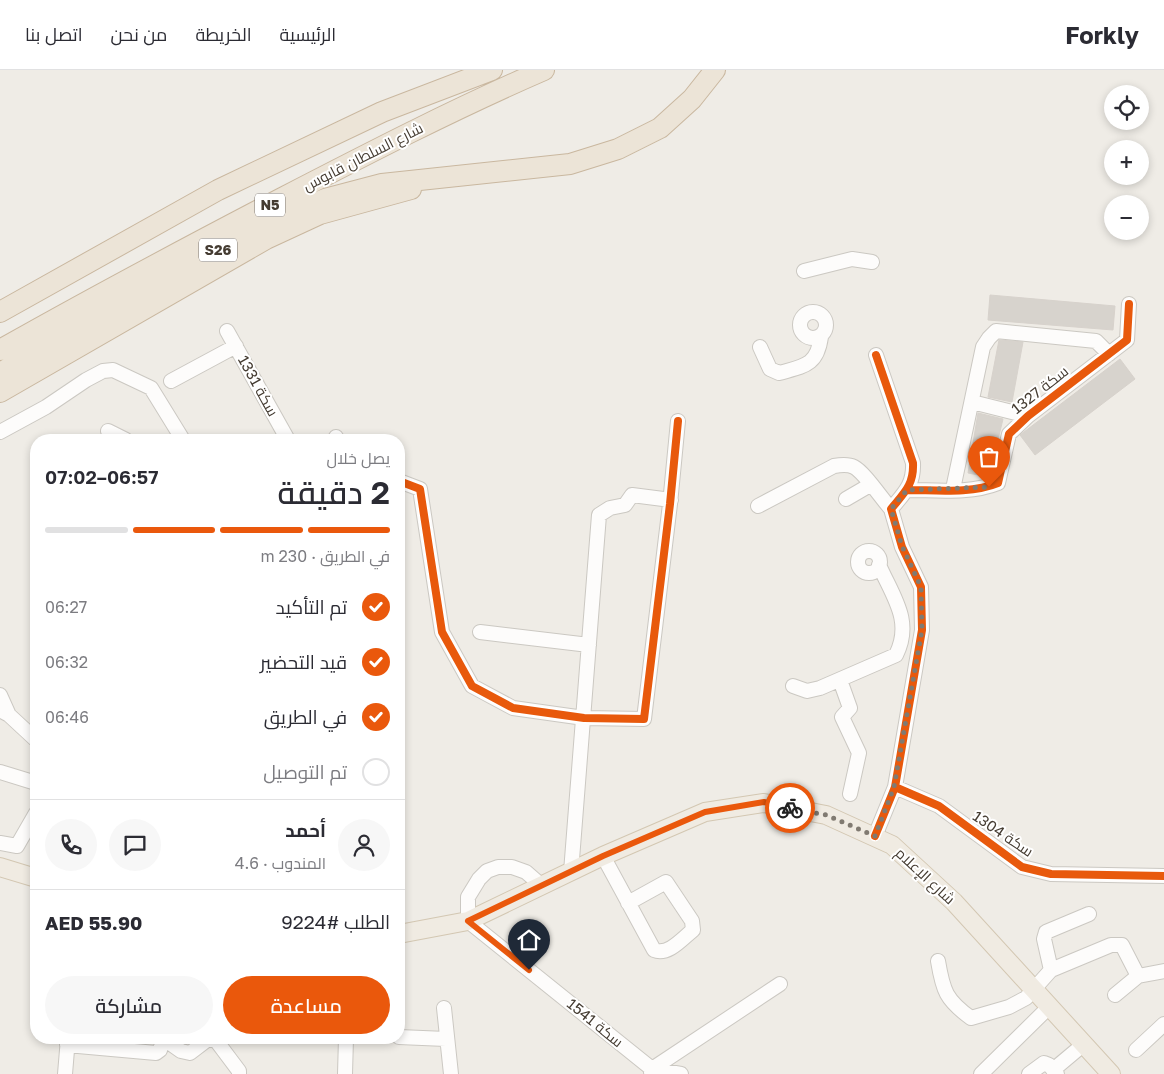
<!DOCTYPE html>
<html lang="ar">
<meta charset="utf-8">
<style>
:root{--surface:#fff;--page:#f7f7f7;--text:#2b2b33;--muted:#7c7c81;--line:#e1e1e2;--accent:#ea580c}
body{margin:0;font-family:"Golos Text",Cairo,sans-serif;background:var(--page);color:var(--text);direction:rtl;height:100vh;display:flex;flex-direction:column;font-size:19px;white-space:nowrap}
*{box-sizing:border-box;margin:0}
p{font-size:16px;color:var(--muted)}
.icon{flex:none;width:28px;height:28px;fill:none;stroke:currentColor;stroke-width:2;stroke-linecap:round;stroke-linejoin:round}
.map{position:relative;flex:1;overflow:hidden;direction:ltr}
.panel{position:absolute;left:30px;top:364px;width:375px;height:610px;display:flex;flex-direction:column;background:var(--surface);border-radius:20px;box-shadow:0 2px 8px #0003;direction:rtl}
.panel>*{flex:none}
.buttons{position:absolute;left:1104px;top:15px;display:grid;gap:10px}
.buttons a{display:grid;place-items:center;width:45px;height:45px;border-radius:50%;background:var(--surface);box-shadow:0 2px 8px #0003;font-size:25px}
.pin{position:absolute;display:grid;place-items:center;width:42px;height:42px;color:#fff;margin:-51px -21px;border-radius:50% 50% 50% 0;rotate:-45deg;box-shadow:0 0 5px #0007}
.pin .icon{rotate:45deg}
.courier{position:absolute;display:grid;place-items:center;width:50px;height:50px;margin:-25px;border:4px solid #ea580c;border-radius:50%;background:#fff;color:#222;box-shadow:0 1px 6px #0007}
.overview em{font-style:normal;font-weight:600}
.overview div{display:flex;flex-direction:column-reverse}
.overview{display:flex;align-items:center;justify-content:space-between;height:85px;padding:0 15px}
h1{font-size:32px;font-weight:600;line-height:38px}
.bar{display:grid;grid-template-columns:repeat(4,1fr);gap:8px 5px;align-content:center;height:60px;padding:0 15px}
.bar i{height:6px;border-radius:4px;background:var(--line)}
.bar .on{background:var(--accent)}
.bar p{grid-column:span 4}
.line{display:flex;align-items:center;gap:12px;padding:0 15px;border-top:1px solid var(--line)}
.line div{flex:1}
.round{display:grid;place-items:center;flex:none;width:52px;height:52px;border-radius:26px;background:var(--page)}
ol{padding:0 15px;list-style:none}
li{display:flex;align-items:center;gap:15px;height:55px}
li p{margin-inline-start:auto}
li .icon{padding:5px;border-radius:50%;background:var(--accent);color:#fff;stroke-width:4}
li:last-child{color:var(--muted)}
li i{width:28px;height:28px;border:2px solid var(--line);border-radius:50%}
.primary-button{display:flex;gap:10px;margin-top:auto;padding:10px 15px}
.primary-button a{flex:1;height:58px;border-radius:30px;background:var(--accent);color:#fff;font-size:20px;font-weight:600;line-height:58px;text-align:center}
.primary-button a+a{background:var(--page);color:var(--text)}
header{display:flex;align-items:center;gap:30px;box-sizing:border-box;height:70px;padding:0 25px;background:var(--surface);border-bottom:1px solid var(--line)}
header strong{font-size:24px}
nav{display:flex;gap:28px;margin-inline-start:auto;font-size:18px}
.map>svg:first-child{display:block}
.building{fill:#d7d3cd;stroke:#d7d2cc}
.lines{fill:none;stroke-linecap:round;stroke-linejoin:round}
.minor-casing{stroke:#cbc8c2;stroke-width:16}
.major-casing{stroke:#d3c7b2;stroke-width:20}
.highway-casing{stroke:#c9b79f;stroke-width:22}
.minor{stroke:#fdfcfb;stroke-width:14}
.major{stroke:#f0ebe2;stroke-width:18}
.highway{stroke:#ece4d7;stroke-width:20}
.cycleway-casing{stroke:#fff;stroke-width:11}
.cycleway{stroke:#e8590c;stroke-width:8}
.done{stroke:#807a71;stroke-width:5;stroke-dasharray:0 9}
.route{stroke:#ea580c;stroke-width:6}
.labels{text-anchor:middle;stroke-width:4;stroke-linejoin:round;paint-order:stroke}
.shield{fill:#fff;stroke:#7d7670;stroke-width:1}
.shield-label{font-size:14px;font-weight:bold;fill:#453c32}
.street-label{font-size:15px;fill:#453c32;stroke:#fff}
</style>
<header>
<strong>Forkly</strong>
<nav><a>الرئيسية</a><a>الخريطة</a><a>من نحن</a><a>اتصل بنا</a></nav>
</header>
<div class="map">
<svg width="1164" height="1004" viewBox="0 0 1164 1004">
<rect width="100%" height="100%" fill="#efece6"/>
<path class="building" d="M990 225 1115 236 1113 260 988 250Z
M999 270 1023 272 1012 332 988 327Z
M1120 289 1135 309 1035 385 1020 365Z
M978 343 1003 349 989 407 968 403Z"/>
<g class="lines">
<g class="minor-casing">
<path id="minor" d="M804 201 852 189 872 192
M800 255a13 13 0 1 1 26 0a13 13 0 1 1-26 0Z
M227 261 288 370
M760 277 770 299 779 303C804 296 817 296 821 267
M171 311 236 276
M972 332 1028 346
M108 361 126 370
M0 362 46 337 86 310 103 301 113 300 151 318 183 370
M336 367V370
M399 411 420 419 442 562 472 616 513 638 584 648 644 649 670 434 678 351
M953 419 983 277 989 268 996 261 1096 271 1109 284
M907 420C936 420 971 424 998 413L1009 364 1028 346 1127 270 1129 234
M846 429 870 415
M758 436 834 396C840 395 848 394 854 397 864 402 882 429 891 439
M858 492a11 11 0 1 1 22 0a11 11 0 1 1-22 0Z
M480 562 589 575
M840 610 850 638 842 647 859 683 850 724
M793 616 807 621 820 618 896 585C913 551 893 527 879 495
M0 625 9 645
M0 640 9 645 36 670
M0 702 36 713
M895 717 939 736 1022 797 1051 804 1164 806
M875 766 895 717 922 560 921 517 902 477 891 439C904 423 914 415 913 393L876 285
M0 773 17 776 36 743
M603 786 654 880C668 886 682 869 693 860L692 851 666 812 628 833
M571 802 599 445 610 438 625 435 632 425 671 430
M542 816 526 802 512 797H498L487 801 479 809 468 827V851L652 999 681 1004
M938 891C943 921 946 930 971 948L1009 937 1026 928 1051 900 1111 875H1122L1138 906
M1051 900 1044 869 1046 862 1089 844
M1115 925 1138 906 1164 901
M444 938 451 1004
M399 967 446 969
M164 969 181 981 190 983 207 970 215 969 239 1001V1004
M67 975 156 983 160 980 164 968
M1136 980 1164 954
M1053 1000 1084 974
M651 1002 652 999 780 914
M65 1004 68 968
M345 1004 346 968
M981 1004 1050 936
M1029 1004 1044 993 1049 995 1057 1004"/>
</g>
<g class="major-casing">
<path id="major" d="M0 797 36 808
M399 864 468 851 603 786 705 742 764 733 826 745 892 775 954 832 1111 1004"/>
</g>
<g class="highway-casing">
<path id="highway" d="M0 242 218 120 382 42 492 0
M0 280C92 228 186 178 280 129 367 84 454 39 544 0
M0 303 83 254 273 150 325 129 382 114 570 94 618 79 660 58 692 29 715 0
M0 322 266 169 320 144 411 119"/>
</g>
<use href="#minor" class="minor"/>
<use href="#major" class="major"/>
<use href="#highway" class="highway"/>
<g class="cycleway-casing">
<path id="cycleway" d="M399 411 420 419 442 562 472 616 513 638 584 648 644 649 670 434 678 351
M907 420C936 420 971 424 998 413L1009 364 1028 346 1127 270 1129 234
M895 717 939 736 1022 797 1051 804 1164 806
M875 766 895 717 922 560 921 517 902 477 891 439C904 423 914 415 913 393L876 285"/>
</g>
<use href="#cycleway" class="cycleway"/>
</g>
<g class="lines">
<path class="done" d="M790 738 826 745 875 766 894 717 922 560 921 517 902 476 891 439 907 420 989 417"/>
<path class="route" d="M529 900 468 851 603 786 705 742 764 732 790 738"/>
</g>
<g class="labels">
<g class="shield">
<rect x="255" y="123.5" width="30" height="23" rx="4"/>
<rect x="199" y="168.5" width="38" height="23" rx="4"/>
</g>
<g class="shield-label">
<text x="270" y="140">N5</text>
<text x="218" y="185">S26</text>
</g>
<g class="street-label">
<text transform="translate(363 87) rotate(-27)" y="5">شارع السلطان قابوس</text>
<text transform="translate(258 316) rotate(61)" y="5">سكة 1331</text>
<text transform="translate(1040 320) rotate(-38)" y="5">سكة 1327</text>
<text transform="translate(1003 764) rotate(34)" y="5">سكة 1304</text>
<text transform="translate(925 806) rotate(43)" y="5">شارع الإعلام</text>
<text transform="translate(595 953) rotate(39)" y="5">سكة 1541</text>
</g>
</g>
</svg>
<div class="buttons">
<a><svg class="icon" aria-label="locate" viewBox="0 0 24 24"><circle cx="12" cy="12" r="6"/><path d="M12 2v4M12 18v4M2 12h4M18 12h4"/></svg></a>
<a>+</a>
<a>−</a>
</div>
<div class="pin" style="left:989px;top:417px;background:#ea580c"><svg class="icon" aria-label="bag" viewBox="0 0 24 24"><path d="M5 8h14l-1 12H6zM9 8a3 3 0 0 1 6 0"/></svg></div>
<div class="pin" style="left:529px;top:900px;background:#1f2937"><svg class="icon" aria-label="home" viewBox="0 0 24 24"><path d="M3 11l9-7 9 7M6 9v11h12V9"/></svg></div>
<div class="courier" style="left:790px;top:738px"><svg class="icon" aria-label="bike" viewBox="0 0 24 24"><circle cx="6" cy="16" r="4"/><circle cx="18" cy="16" r="4"/><path d="M6 16l4-8h5l3 8M10 8l3 8H6M13 5h3"/></svg></div>
<section class="panel">
<div class="overview"><div><h1>2 دقيقة</h1><p>يصل خلال</p></div><em>06:57–07:02</em></div>
<div class="bar"><i class="on"></i><i class="on"></i><i class="on"></i><i></i><p>في الطريق · 230 m</p></div>
<ol>
<li><svg class="icon" aria-label="check" viewBox="0 0 24 24"><path d="M5 12l5 5 9-10"/></svg>تم التأكيد<p>06:27</p></li>
<li><svg class="icon" aria-label="check" viewBox="0 0 24 24"><path d="M5 12l5 5 9-10"/></svg>قيد التحضير<p>06:32</p></li>
<li><svg class="icon" aria-label="check" viewBox="0 0 24 24"><path d="M5 12l5 5 9-10"/></svg>في الطريق<p>06:46</p></li>
<li><i></i>تم التوصيل</li>
</ol>
<div class="line" style="height:90px"><a class="round"><svg class="icon" aria-label="person" viewBox="0 0 24 24"><circle cx="12" cy="8" r="4"/><path d="M4 21q1-7 8-7t8 7"/></svg></a><div><b>أحمد</b><p>المندوب · 4.6</p></div><a class="round"><svg class="icon" aria-label="chat" viewBox="0 0 24 24"><path d="M4 5h16v11H9l-5 4z"/></svg></a><a class="round"><svg class="icon" aria-label="phone" viewBox="0 0 24 24"><path d="M5 4h4l2 5-3 2q2 4 5 5l2-3 5 2v4C11 20 4 13 5 4z"/></svg></a></div>
<div class="line" style="height:65px"><div>الطلب #9224</div><b>AED 55.90</b></div>
<div class="primary-button"><a>مساعدة</a><a>مشاركة</a></div>
</section>
</div>
